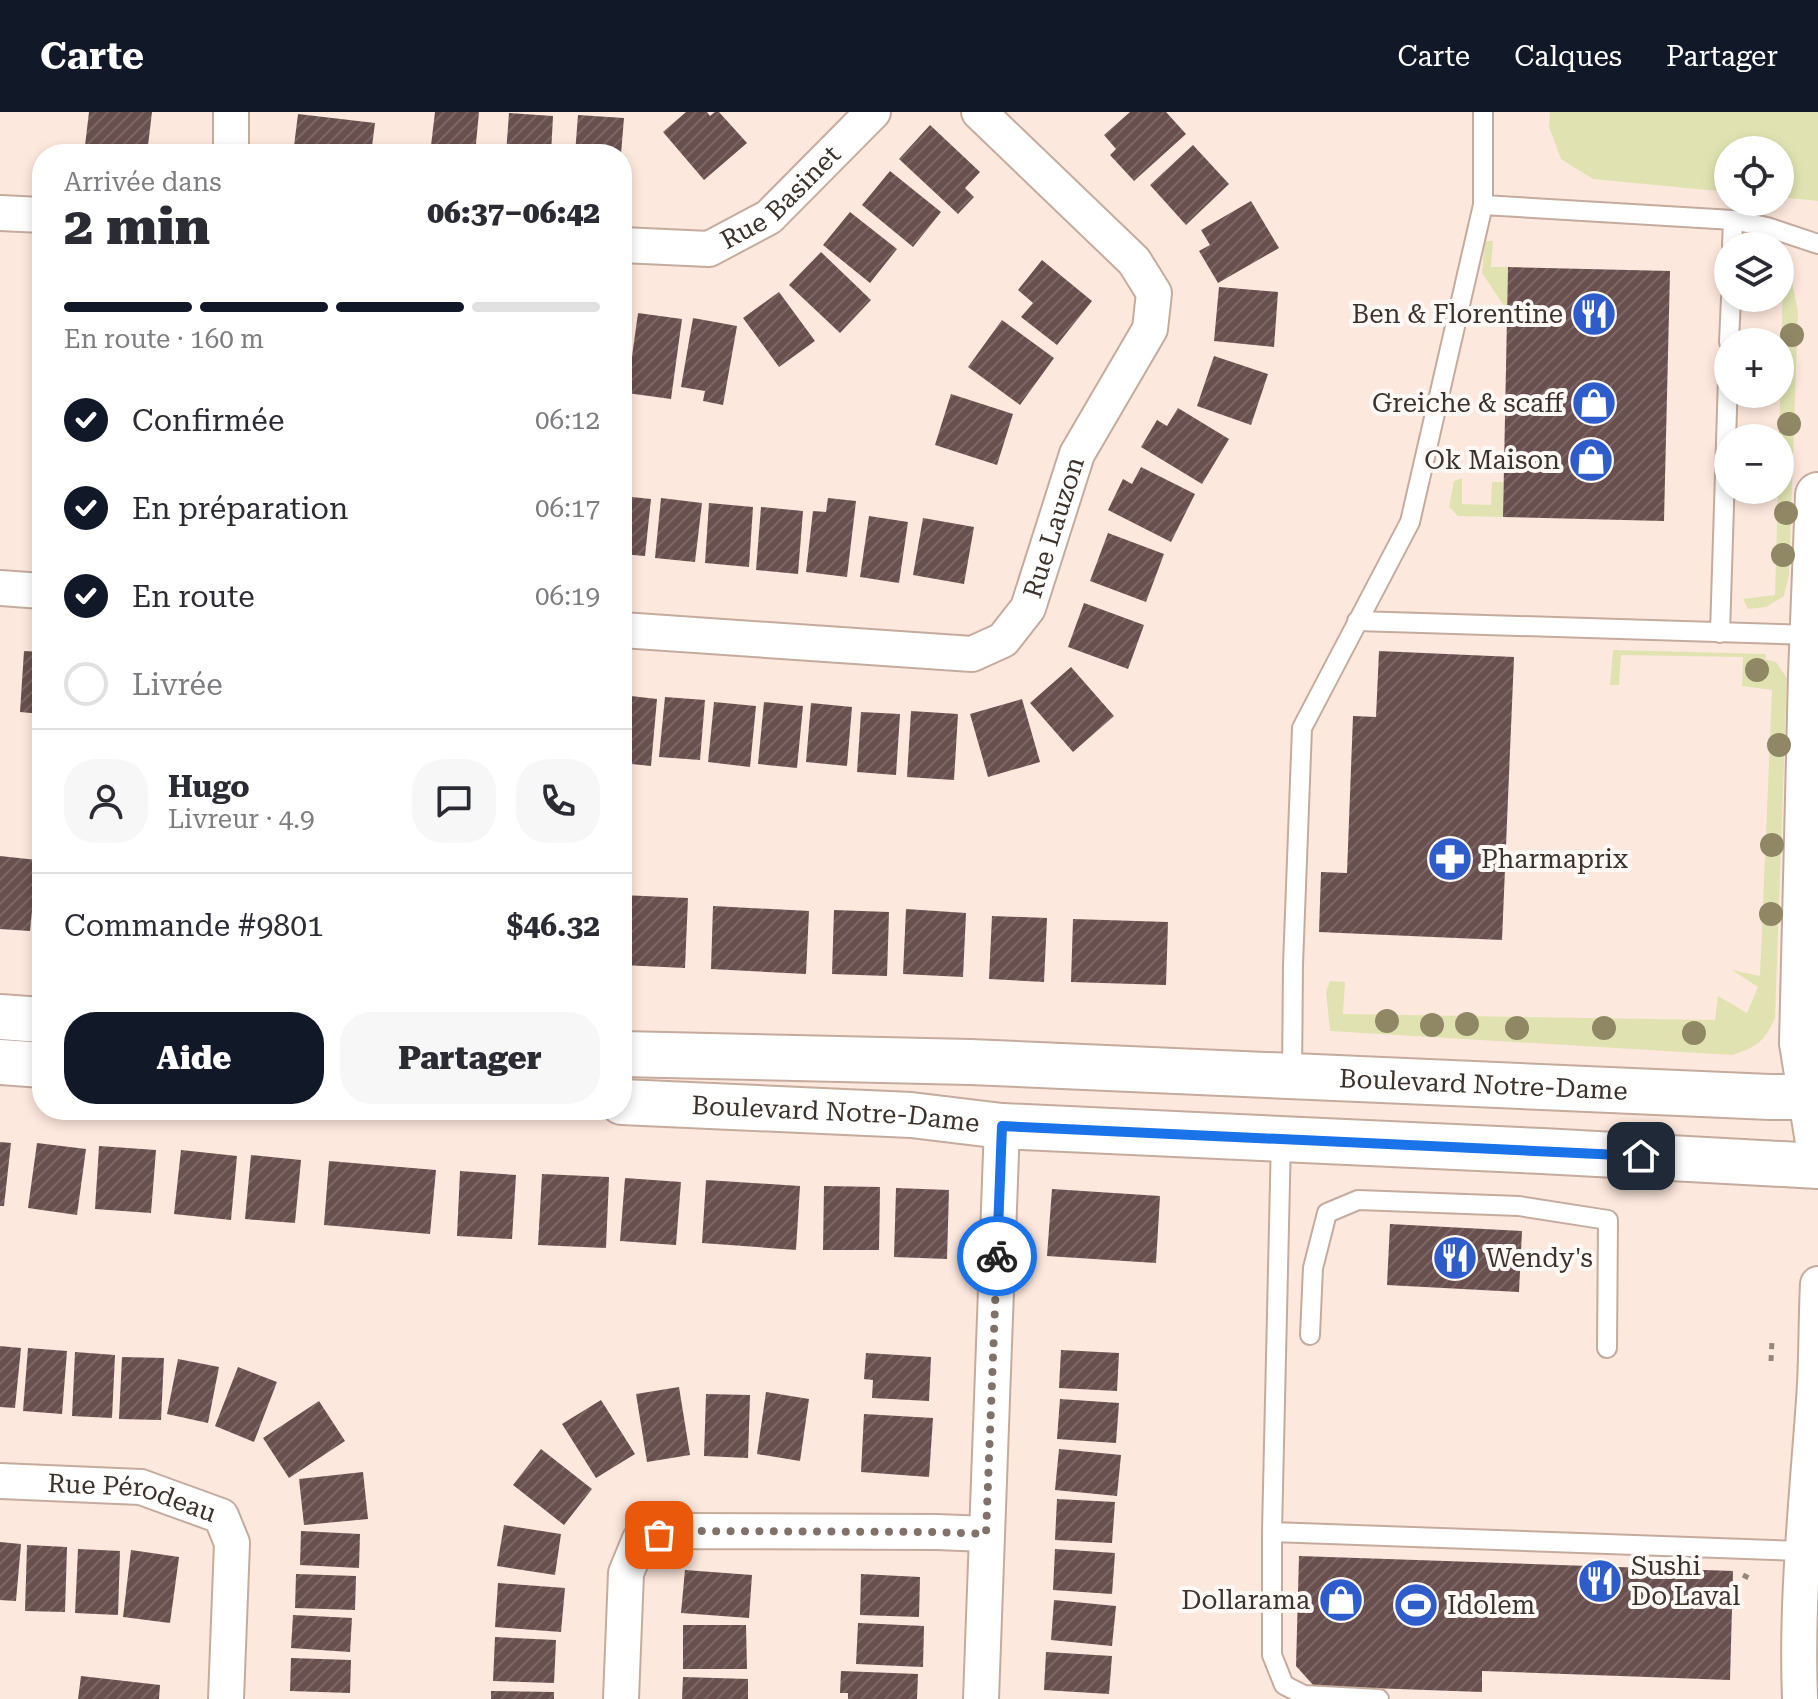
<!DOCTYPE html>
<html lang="fr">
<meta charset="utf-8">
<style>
:root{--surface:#fff;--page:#f7f7f7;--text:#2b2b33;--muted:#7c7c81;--line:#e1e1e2;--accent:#111827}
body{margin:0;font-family:"Roboto Serif",serif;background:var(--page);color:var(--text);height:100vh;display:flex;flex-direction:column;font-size:30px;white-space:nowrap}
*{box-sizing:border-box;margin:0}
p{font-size:26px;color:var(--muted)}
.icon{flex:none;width:44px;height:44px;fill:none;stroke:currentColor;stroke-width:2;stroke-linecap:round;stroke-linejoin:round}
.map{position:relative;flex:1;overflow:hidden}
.panel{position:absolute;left:32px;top:32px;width:600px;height:976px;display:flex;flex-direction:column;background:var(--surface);border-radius:32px;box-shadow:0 4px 12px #0003}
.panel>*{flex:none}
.fabs{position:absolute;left:1714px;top:24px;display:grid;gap:16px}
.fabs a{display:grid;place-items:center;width:80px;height:80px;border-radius:50%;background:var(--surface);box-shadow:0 4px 12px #0003;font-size:40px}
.pin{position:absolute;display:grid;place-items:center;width:68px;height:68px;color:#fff;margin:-34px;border-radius:16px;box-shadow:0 4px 12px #0006}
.courier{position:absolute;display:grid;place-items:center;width:80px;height:80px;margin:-40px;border:6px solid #1a73e8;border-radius:50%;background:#fff;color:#222;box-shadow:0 2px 10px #0007}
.summary em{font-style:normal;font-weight:800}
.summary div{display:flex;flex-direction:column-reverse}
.summary{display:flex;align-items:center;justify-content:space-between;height:136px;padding:0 32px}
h1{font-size:52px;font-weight:800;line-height:60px}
.bar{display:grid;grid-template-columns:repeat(4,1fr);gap:12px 8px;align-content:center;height:96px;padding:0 32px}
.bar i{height:10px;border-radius:6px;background:var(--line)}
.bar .selected{background:var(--accent)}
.bar p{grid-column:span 4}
.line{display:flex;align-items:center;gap:20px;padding:0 32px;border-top:2px solid var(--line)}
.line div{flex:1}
.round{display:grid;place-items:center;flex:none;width:84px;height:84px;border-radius:32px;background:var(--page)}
ol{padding:0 32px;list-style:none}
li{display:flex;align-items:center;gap:24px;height:88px}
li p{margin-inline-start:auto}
li .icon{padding:8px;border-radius:50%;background:var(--accent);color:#fff;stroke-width:4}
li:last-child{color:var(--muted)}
li i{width:44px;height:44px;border:4px solid var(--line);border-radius:50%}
.button{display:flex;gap:16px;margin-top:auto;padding:16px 32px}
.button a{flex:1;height:92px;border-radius:32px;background:var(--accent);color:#fff;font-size:32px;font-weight:800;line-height:92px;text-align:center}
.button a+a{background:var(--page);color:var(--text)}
header{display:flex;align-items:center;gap:48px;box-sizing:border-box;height:112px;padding:0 40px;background:var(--accent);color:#fff}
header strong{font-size:38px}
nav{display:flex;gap:44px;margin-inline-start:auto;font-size:28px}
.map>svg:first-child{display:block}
.green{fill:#e0e3b1}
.building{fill:url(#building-hatch)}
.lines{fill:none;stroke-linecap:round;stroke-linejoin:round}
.lane-casing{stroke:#c4ab9d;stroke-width:22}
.street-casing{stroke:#c4ab9d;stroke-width:38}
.secondary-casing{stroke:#c4ab9d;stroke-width:48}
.path{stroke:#94857d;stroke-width:5;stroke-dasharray:6 6;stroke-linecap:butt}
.lane{stroke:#fff;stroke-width:18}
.street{stroke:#fff;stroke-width:34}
.secondary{stroke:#fff;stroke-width:44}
.tree{fill:#908765}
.done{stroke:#80726a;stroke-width:8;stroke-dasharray:0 14.4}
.route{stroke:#1a73e8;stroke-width:10}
.labels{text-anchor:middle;stroke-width:8;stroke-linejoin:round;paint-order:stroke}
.street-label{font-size:26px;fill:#3c322c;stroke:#fef9f6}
.poi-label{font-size:26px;fill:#3c322c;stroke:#fef9f6;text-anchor:end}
</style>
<header>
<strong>Carte</strong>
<nav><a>Carte</a><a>Calques</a><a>Partager</a></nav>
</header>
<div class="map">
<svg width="1818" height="1587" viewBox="0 0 1818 1587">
<defs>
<pattern id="building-hatch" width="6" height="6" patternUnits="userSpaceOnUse" patternTransform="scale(2)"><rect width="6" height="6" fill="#69504e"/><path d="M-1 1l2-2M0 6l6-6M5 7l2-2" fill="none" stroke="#7b6765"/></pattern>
</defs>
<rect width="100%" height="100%" fill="#fde8dd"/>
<path class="green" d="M1550 0H1818V89L1780 85V38H1728V80L1593 67 1561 47 1549 15Z
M1485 129H1493L1491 155H1508L1507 198 1482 161Z
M1780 159 1791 165 1798 200 1789 463 1784 484 1766 495 1748 497 1743 487 1775 483 1778 378H1780L1779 326 1783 168 1780 167Z
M1462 366V392L1491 393 1492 370H1503V405L1458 404 1449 395 1454 369Z
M1613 538 1766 542 1765 547 1776 550 1787 566 1775 906C1764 930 1757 935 1732 943L1330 919 1326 880 1330 869 1345 870 1343 902 1715 908 1718 884 1747 901 1758 875 1732 858 1760 864 1772 578 1742 574 1743 545 1621 543 1619 573H1610Z"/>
<path class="building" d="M89 0H152L147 42H84Z
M435 0H479L475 42H430Z
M686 0H707L710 4 715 0H719L747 31 704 68 663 20Z
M1130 0H1166L1186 22 1134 69 1110 43 1116 37 1104 23Z
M509 1 553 4 551 42H506Z
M298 2 375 11 371 42H293Z
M578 3 624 6 621 42H575Z
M930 13 980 60 965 76 974 85 958 102 899 47Z
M1193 33 1229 72 1186 113 1150 73Z
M890 59 941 100 913 135 862 93Z
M1251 89 1279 136 1218 171 1199 139 1210 133 1201 118Z
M850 100 897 137 870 171 823 133Z
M821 140 871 188 840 221 789 173Z
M1042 148 1092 189 1057 233 1021 205 1033 191 1018 178Z
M1508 155 1670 159 1664 409 1503 405Z
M39 166H42V225H35Z
M1219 175 1278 180 1274 235 1214 229Z
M779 180 815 229 779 255 743 206Z
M638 201 682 207 671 287 627 281Z
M693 206 737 214 723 293 703 289 705 279 681 275Z
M1002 208 1054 246 1020 293 968 255Z
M1214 244 1268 262 1251 313 1197 294Z
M951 282 1013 302 997 353 935 333Z
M1178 296 1229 327 1202 372 1141 335 1157 308 1167 314Z
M36 338 42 339V404L33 403Z
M1141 355 1195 382 1171 430 1108 398 1123 367 1132 372Z
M622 384 651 387 645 444 622 442Z
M661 386 702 391 695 450 655 446Z
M828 386 856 389 847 465 806 460 813 399 826 400Z
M709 391 753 395 749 455 705 451Z
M761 395 803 399 798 462 756 458Z
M869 404 908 410 899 471 860 465Z
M923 406 974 415 964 472 913 463Z
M1108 421 1164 442 1146 490 1090 469Z
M1084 491 1144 513 1128 557 1068 535Z
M24 539 42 540V602L20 600Z
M1379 539 1514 545 1502 828 1319 820 1321 760 1347 761 1353 604 1376 605Z
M1071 555 1114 604 1073 640 1030 591Z
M622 583 657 587 651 654 622 651Z
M665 585 705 588 700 648 659 645Z
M1022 587 1040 650 988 665 970 602Z
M714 590 756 594 750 655 708 650Z
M764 590 803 594 797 656 758 652Z
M811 591 852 595 847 654 806 650Z
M911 599 958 602 954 668 907 665Z
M861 600 900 602 896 663 857 660Z
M0 744 37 748 30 819 0 817Z
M622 783 688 786 685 856 622 853Z
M713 794 809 799 806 862 711 857Z
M906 797 966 801 963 865 903 862Z
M834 798 889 800 887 864 832 862Z
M992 804 1047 806 1044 870 989 867Z
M1073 807 1168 810 1166 873 1071 870Z
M0 1030 11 1031 4 1094H0Z
M37 1031 86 1037 77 1103 28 1096Z
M99 1034 156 1038 151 1101 95 1097Z
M181 1038 237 1044 231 1108 174 1102Z
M251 1043 301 1048 295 1111 245 1107Z
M329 1049 436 1058 430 1122 324 1113Z
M460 1059 516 1063 512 1127 457 1124Z
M542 1062 609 1065 606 1136 538 1133Z
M625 1066 681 1070 676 1133 620 1129Z
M706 1068 800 1074 796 1138 702 1131Z
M824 1074 880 1075 879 1138H823Z
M896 1076 949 1078 947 1147 894 1145Z
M1052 1077 1160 1084 1156 1151 1047 1144Z
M1390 1112 1522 1119 1519 1180 1387 1173Z
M0 1234 21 1236 15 1296 0 1295Z
M28 1236 67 1239 62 1302 23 1299Z
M1061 1238 1119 1241 1117 1279 1059 1276Z
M75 1240 115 1243 112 1306 72 1304Z
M866 1241 931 1245 929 1289 872 1286 873 1268 864 1267Z
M122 1245 164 1246 161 1308 119 1307Z
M178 1247 219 1255 208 1311 167 1302Z
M238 1255 277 1270 254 1330 215 1314Z
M679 1275 690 1343 647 1350 636 1282Z
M766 1280 809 1287 800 1349 757 1342Z
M706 1282 750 1283 748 1346 704 1344Z
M1060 1287 1119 1291 1116 1331 1057 1327Z
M601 1288 635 1342 596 1366 562 1312Z
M319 1289 345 1329 289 1366 263 1326Z
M864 1302 933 1306 929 1365 861 1360Z
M541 1337 592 1377 564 1413 513 1373Z
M1059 1337 1121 1343 1117 1384 1055 1378Z
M363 1360 368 1407 304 1413 299 1367Z
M1057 1387 1115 1390 1112 1431 1055 1428Z
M504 1413 561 1422 555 1463 497 1454Z
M301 1419 360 1422 359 1456 300 1453Z
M0 1430 21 1432 16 1489 0 1488Z
M27 1433 67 1435 65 1500 25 1499Z
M78 1437 120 1439 118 1503 75 1501Z
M1055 1437 1115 1441 1112 1482 1053 1478Z
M131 1438 179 1445 170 1511 123 1505Z
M1299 1444 1733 1459 1730 1568 1482 1559V1580L1314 1574 1296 1554Z
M685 1458 752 1463 749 1506 681 1501Z
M296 1462 356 1464 355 1498 295 1496Z
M861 1462 920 1465 919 1505 860 1503Z
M498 1471 565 1476 561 1520 495 1515Z
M1054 1488 1116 1494 1112 1534 1051 1528Z
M293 1503 352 1506 350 1540 291 1536Z
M858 1511 924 1514 923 1555 856 1552Z
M683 1513H746L747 1557H683Z
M495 1525 556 1528 554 1571 493 1569Z
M1046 1540 1112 1544 1109 1582 1044 1578Z
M291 1546 351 1548 350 1581 290 1579Z
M841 1559 918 1562 917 1587H848V1581H840Z
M81 1564 160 1573 159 1587H78Z
M683 1565 748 1567V1587H682Z
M491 1579 554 1580V1587H491Z"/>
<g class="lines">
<g class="lane-casing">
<path id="lane" d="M1483 0V93
M1732 134 1733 108
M1729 230 1731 186
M1357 509 1814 523
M1720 521 1728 266
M1292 964 1293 853 1302 616 1410 410 1483 93 1733 108 1767 115 1818 132
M1281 1026 1272 1420 1802 1439
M1310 1223 1313 1156 1327 1101 1358 1088 1519 1094 1608 1108 1607 1236
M1272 1420V1543L1284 1573 1304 1583 1379 1587"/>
</g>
<g class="street-casing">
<g id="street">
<path d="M231 42V0"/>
<path d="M0 101 42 103"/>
<path id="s1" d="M622 133 709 137 769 105 873 0"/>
<path d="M0 476 42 479"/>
<path id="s2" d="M622 518 972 542 1003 528 1028 496 1077 342 1150 217 1154 181 1134 149 979 0"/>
<path id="s3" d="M0 1369 141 1375 221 1404 232 1431 226 1587"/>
<path d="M621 1587 626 1461 640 1427 678 1419 937 1420 986 1422"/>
<path d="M981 1587 1002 1014"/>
<path d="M1800 1587C1796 1487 1807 1388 1814 1288 1817 1249 1816 1210 1818 1172"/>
</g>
</g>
<g class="secondary-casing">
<g id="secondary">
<path d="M1818 383 1811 563 1802 931 1818 1030"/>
<path d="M0 905 42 908"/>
<path id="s4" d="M622 942 970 950 1770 985H1818"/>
<path d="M0 950 42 953"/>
<path id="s5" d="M622 990 911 1003 1002 1014 1542 1039 1818 1054"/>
</g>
</g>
<path class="path" d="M1771 1249 1772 1228
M1743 1463 1753 1468"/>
<use href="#lane" class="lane"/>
<use href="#street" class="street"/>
<use href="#secondary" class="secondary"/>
</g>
<g class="tree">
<circle cx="1792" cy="223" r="12"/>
<circle cx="1789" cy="312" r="12"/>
<circle cx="1786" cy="401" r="12"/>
<circle cx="1783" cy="443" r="12"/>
<circle cx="1757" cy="558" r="12"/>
<circle cx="1779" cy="633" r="12"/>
<circle cx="1772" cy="733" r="12"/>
<circle cx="1771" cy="802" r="12"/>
<circle cx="1387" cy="909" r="12"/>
<circle cx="1467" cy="912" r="12"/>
<circle cx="1432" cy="913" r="12"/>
<circle cx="1517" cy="916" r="12"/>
<circle cx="1604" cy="916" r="12"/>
<circle cx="1694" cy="921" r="12"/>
</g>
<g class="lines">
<path class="done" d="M659 1423 678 1419 937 1420 986 1422 997 1144"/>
<path class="route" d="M997 1144 1002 1014 1641 1044"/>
</g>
<defs>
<g id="restaurant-disc" transform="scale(2.3)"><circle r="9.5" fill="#2f5ccb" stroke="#fef9f6"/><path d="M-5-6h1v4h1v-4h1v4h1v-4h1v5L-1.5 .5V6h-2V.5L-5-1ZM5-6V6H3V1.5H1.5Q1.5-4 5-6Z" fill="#fff"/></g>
<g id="shop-disc" transform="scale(2.3)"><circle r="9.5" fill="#2f5ccb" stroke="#fef9f6"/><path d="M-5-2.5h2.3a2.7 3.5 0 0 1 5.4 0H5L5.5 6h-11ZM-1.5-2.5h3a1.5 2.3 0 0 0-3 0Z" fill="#fff"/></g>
<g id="pharmacy-disc" transform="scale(2.3)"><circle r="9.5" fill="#2f5ccb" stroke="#fef9f6"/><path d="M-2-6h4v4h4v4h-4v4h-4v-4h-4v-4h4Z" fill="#fff"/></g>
<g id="stadium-disc" transform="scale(2.3)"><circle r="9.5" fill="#2f5ccb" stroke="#fef9f6"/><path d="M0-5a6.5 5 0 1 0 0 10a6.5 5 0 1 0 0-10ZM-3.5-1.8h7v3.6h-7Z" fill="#fff"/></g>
</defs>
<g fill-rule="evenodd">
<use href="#restaurant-disc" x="1594" y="202"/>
<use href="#shop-disc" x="1594" y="291"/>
<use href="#shop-disc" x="1591" y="348"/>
<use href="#pharmacy-disc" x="1450" y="747"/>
<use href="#restaurant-disc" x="1455" y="1146"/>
<use href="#restaurant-disc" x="1600" y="1469"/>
<use href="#shop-disc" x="1341" y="1488"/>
<use href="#stadium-disc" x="1416" y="1493"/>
</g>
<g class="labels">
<g class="street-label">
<text dy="9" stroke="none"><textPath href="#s1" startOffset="176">Rue Basinet</textPath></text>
<text dy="9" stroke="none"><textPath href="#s2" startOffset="510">Rue Lauzon</textPath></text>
<text dy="9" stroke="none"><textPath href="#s4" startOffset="862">Boulevard Notre-Dame</textPath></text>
<text dy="9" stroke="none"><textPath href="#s5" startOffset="214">Boulevard Notre-Dame</textPath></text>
<text dy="9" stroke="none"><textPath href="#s3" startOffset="134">Rue Pérodeau</textPath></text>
</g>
<g class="poi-label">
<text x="1563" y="211">Ben &amp; Florentine</text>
<text x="1563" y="300">Greiche &amp; scaff</text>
<text x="1560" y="357">Ok Maison</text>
<text x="1481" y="756" text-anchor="start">Pharmaprix</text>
<text x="1486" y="1155" text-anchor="start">Wendy's</text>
<text x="1631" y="1463" text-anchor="start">Sushi<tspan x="1631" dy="30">Do Laval</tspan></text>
<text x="1310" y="1497">Dollarama</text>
<text x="1447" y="1502" text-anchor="start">Idolem</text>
</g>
</g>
</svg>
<div class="fabs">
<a><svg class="icon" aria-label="locate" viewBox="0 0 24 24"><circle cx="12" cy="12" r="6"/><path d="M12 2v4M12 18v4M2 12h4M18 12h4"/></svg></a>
<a><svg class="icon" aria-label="layers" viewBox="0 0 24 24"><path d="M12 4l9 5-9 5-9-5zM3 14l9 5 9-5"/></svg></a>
<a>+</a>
<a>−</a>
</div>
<div class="pin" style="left:659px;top:1423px;background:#ea580c"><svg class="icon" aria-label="bag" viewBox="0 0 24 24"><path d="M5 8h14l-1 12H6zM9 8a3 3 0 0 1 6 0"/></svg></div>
<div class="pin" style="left:1641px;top:1044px;background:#1f2937"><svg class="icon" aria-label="home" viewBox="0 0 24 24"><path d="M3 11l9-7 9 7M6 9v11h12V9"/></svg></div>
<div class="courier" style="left:997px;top:1144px"><svg class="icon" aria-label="bike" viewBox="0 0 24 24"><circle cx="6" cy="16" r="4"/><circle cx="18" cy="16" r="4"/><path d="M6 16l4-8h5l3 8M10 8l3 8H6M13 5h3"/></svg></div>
<section class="panel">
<div class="summary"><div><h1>2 min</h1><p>Arrivée dans</p></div><em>06:37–06:42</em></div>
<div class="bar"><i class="selected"></i><i class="selected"></i><i class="selected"></i><i></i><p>En route · 160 m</p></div>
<ol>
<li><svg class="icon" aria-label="check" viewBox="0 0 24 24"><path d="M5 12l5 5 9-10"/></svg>Confirmée<p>06:12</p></li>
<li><svg class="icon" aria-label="check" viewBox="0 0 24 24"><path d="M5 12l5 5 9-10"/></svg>En préparation<p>06:17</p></li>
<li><svg class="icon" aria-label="check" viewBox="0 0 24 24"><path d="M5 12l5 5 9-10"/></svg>En route<p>06:19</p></li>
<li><i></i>Livrée</li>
</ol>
<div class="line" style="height:144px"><a class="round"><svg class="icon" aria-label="person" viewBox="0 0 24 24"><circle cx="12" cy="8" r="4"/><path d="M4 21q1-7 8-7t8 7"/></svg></a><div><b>Hugo</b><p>Livreur · 4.9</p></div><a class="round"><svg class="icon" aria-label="chat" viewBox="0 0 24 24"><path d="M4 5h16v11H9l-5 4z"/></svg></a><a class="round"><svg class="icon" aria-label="phone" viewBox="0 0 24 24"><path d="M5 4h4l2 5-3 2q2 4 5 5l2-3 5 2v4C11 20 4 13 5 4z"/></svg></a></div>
<div class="line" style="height:104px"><div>Commande #9801</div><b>$46.32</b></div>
<div class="button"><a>Aide</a><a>Partager</a></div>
</section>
</div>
